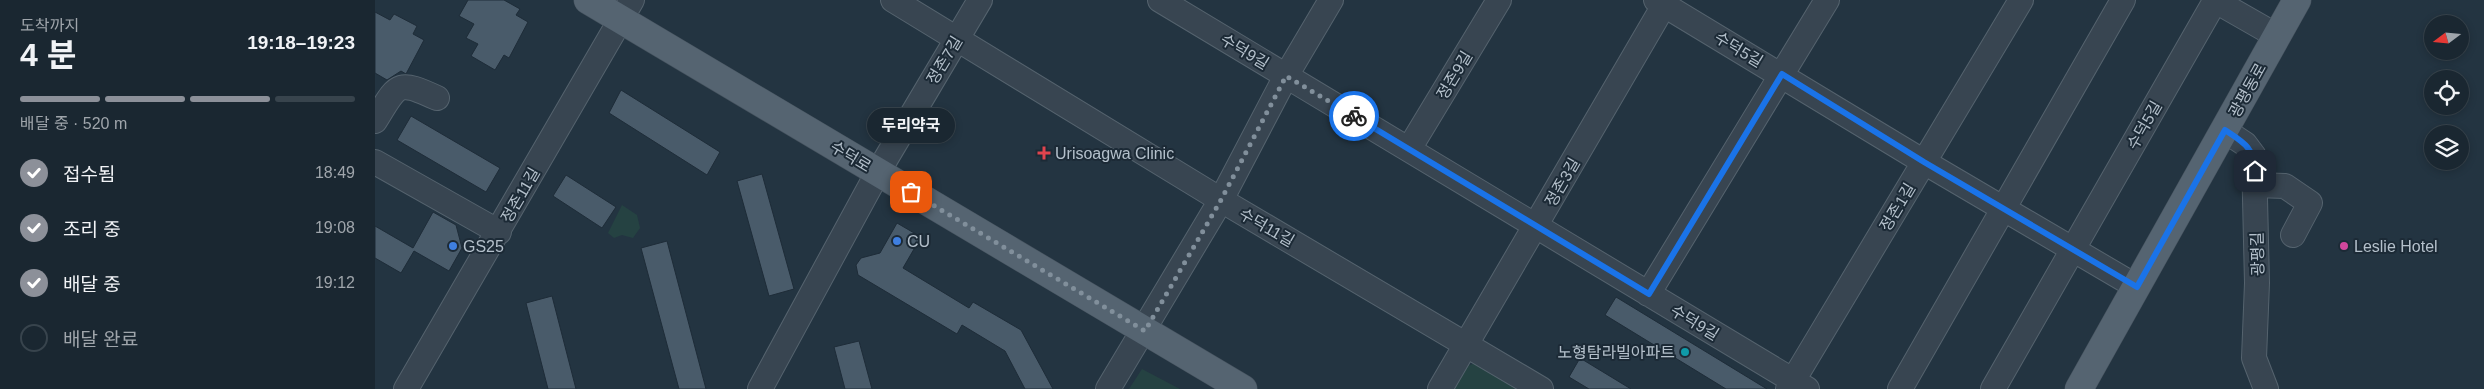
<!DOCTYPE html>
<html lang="ko">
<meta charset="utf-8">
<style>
:root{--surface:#1a2731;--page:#232f39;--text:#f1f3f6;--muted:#9fa5ab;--line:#38444d;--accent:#8c9099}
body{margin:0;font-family:Helvetica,"Noto Sans KR",sans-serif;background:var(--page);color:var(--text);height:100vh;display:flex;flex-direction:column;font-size:19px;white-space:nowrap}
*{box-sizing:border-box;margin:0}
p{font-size:16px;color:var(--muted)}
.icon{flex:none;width:28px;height:28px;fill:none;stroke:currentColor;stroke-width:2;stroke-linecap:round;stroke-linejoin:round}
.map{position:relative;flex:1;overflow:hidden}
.sheet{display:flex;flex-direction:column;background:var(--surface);width:375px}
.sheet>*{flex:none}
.needle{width:32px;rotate:254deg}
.controls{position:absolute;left:2049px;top:15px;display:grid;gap:10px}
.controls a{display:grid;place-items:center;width:45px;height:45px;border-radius:50%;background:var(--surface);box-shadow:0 2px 8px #0003,0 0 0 1px var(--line);font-size:25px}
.pin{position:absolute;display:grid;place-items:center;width:42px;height:42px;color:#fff;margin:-21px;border-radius:10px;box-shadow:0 2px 8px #0006}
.courier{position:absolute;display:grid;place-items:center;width:50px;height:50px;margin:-25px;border:4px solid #1a73e8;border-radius:50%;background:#fff;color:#222;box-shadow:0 1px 6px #0007}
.bubble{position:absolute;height:35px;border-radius:18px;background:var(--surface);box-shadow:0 2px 8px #0003,0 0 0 1px var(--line);font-size:16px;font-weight:700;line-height:35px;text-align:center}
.headline em{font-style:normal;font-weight:700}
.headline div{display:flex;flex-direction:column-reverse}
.headline{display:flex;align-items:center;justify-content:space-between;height:85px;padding:0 20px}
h1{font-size:32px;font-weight:700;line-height:38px}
.bar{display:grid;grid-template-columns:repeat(4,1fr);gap:8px 5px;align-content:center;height:60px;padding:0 20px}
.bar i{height:6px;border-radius:4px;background:var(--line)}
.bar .selected{background:var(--accent)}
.bar p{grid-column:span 4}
ol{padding:0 20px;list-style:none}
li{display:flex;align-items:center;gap:15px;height:55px}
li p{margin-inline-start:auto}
li .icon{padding:5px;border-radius:50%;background:var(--accent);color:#fff;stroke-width:4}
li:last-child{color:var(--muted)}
li i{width:28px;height:28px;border:2px solid var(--line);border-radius:50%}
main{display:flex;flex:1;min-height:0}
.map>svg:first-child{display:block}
.green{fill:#254242}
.building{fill:#495b6a;stroke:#1e2c38}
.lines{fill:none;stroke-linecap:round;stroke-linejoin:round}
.minor-casing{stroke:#55636e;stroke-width:26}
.major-casing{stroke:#44515d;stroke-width:29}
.minor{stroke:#384551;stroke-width:24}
.major{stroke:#556471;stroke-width:28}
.done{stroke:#818f9b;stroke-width:5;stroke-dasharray:0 9}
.route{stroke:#1a73e8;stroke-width:6}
.health-dot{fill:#e0444e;stroke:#1c2a36;stroke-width:2}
.shop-dot{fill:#3f7fe0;stroke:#1c2a36;stroke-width:2}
.hotel-dot{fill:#d1479c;stroke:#1c2a36;stroke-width:2}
.culture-dot{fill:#0f9aa8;stroke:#1c2a36;stroke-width:2}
.labels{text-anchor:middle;stroke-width:4;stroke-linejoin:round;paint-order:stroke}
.street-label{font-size:16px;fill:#b4c0cb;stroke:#1c2a36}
.poi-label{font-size:16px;fill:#b4c0cb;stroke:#1c2a36;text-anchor:start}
</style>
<main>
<section class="sheet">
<div class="headline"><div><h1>4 분</h1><p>도착까지</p></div><em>19:18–19:23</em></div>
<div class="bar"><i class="selected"></i><i class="selected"></i><i class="selected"></i><i></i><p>배달 중 · 520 m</p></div>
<ol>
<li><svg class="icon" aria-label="check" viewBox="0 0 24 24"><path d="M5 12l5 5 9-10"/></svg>접수됨<p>18:49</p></li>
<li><svg class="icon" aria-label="check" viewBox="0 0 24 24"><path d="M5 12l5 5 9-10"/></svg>조리 중<p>19:08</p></li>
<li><svg class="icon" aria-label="check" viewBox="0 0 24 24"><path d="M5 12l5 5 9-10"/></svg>배달 중<p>19:12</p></li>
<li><i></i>배달 완료</li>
</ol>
</section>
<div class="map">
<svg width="2109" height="389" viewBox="0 0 2109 389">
<rect width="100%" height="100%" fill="#233441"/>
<path class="green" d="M247 205 262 215 265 228 258 238 247 235 239 238 233 233Z
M1103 362 1148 389H1077L1090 367Z
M767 369 805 389H754Z"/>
<path class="building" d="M93 0H129L145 9 141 15 153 22 134 58 129 55 120 70 96 56 103 44 91 38 99 24 84 16Z
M0 12 15 20 19 14 42 26 38 34 49 40 31 74 26 71 12 80 0 73Z
M246 90 345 152 332 175 234 113Z
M36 116 125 168 111 192 22 140Z
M387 174 419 289 394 296 362 181Z
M191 175 241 207 227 228 178 196Z
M58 212 81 225 87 248 74 271 39 251 26 273 0 258V226L38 248Z
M522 223 546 237 528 268 594 308 598 302 646 330 678 389H650L630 351 587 325 582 334 483 275 481 265 486 258 505 253Z
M292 241 331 389H304L266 248Z
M177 296 201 389H173L151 303Z
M1241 297 1392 389H1351L1230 315Z
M484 341 497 389H470L459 347Z
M1205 358 1256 389H1214L1194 377Z"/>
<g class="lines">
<g class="minor-casing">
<path id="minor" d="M518 0 846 200 1166 389
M785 0 1432 389
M1281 0 1549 162 1762 287
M1839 0 1902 36
M0 121C23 84 21 79 62 98
M1849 130 1870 144 1879 156 1882 283 1879 358 1891 389
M1034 149 1124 0
M0 162 124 232
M1880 185 1910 186 1935 203 1918 235
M1273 294 1452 0
M31 389 257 0
M385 389 503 172 605 0
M733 389 846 200 911 76 956 0
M1065 389 1292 0
M1413 389 1646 0
M1525 389 1748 0
M1618 389 1840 1"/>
</g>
<g class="major-casing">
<path id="major" d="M213 0 868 389
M1704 389 1922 0"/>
</g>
<use href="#minor" class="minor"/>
<use href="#major" class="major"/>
</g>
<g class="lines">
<path class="done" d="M536 192 770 331 846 200 911 76 979 116"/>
<path class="route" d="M979 116 1274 294 1407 74 1549 162 1762 287 1850 130C1868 142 1879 147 1880 171"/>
</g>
<path class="health-dot" d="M666.5 145.5h5v5h5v5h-5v5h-5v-5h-5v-5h5z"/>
<g class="shop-dot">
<circle cx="522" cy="241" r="5"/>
<circle cx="78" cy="246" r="5"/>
</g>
<circle class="hotel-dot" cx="1969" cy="246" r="5"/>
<circle class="culture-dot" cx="1310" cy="352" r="5"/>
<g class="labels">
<g class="street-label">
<text transform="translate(1364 49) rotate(31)" y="6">수덕5길</text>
<text transform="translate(870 51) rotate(31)" y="6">수덕9길</text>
<text transform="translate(569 60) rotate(-59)" y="6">정존7길</text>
<text transform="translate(1079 75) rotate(-59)" y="6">정존9길</text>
<text transform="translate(1872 90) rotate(-61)" y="6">광평동로</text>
<text transform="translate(1769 125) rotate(-60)" y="6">수덕5길</text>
<text transform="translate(476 156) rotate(31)" y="6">수덕로</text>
<text transform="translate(1187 182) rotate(-60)" y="6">정존3길</text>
<text transform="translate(145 195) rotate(-60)" y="6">정존11길</text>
<text transform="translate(1522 207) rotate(-59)" y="6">정존1길</text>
<text transform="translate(892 227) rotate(30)" y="6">수덕11길</text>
<text transform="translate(1882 254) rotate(-91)" y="6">광평길</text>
<text transform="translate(1320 322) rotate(31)" y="6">수덕9길</text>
</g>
<g class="poi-label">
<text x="680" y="159">Urisoagwa Clinic</text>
<text x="532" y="247">CU</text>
<text x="88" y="252">GS25</text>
<text x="1979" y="252">Leslie Hotel</text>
<text x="1300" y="358" text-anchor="end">노형탐라빌아파트</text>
</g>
</g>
</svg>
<div class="controls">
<a><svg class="needle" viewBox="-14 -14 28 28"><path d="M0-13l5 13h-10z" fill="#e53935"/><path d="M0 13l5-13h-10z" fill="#9fa5ab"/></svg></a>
<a><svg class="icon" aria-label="locate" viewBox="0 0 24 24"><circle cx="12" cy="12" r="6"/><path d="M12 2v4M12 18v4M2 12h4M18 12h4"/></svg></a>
<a><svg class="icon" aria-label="layers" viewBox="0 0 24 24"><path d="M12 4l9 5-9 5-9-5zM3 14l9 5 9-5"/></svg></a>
</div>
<div class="pin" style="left:536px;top:192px;background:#ea580c"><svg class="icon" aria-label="bag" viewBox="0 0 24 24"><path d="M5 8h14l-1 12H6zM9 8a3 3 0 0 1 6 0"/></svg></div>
<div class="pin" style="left:1880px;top:171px;background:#1f2937"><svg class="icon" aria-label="home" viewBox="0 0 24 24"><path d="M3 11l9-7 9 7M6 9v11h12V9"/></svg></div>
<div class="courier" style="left:979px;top:116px"><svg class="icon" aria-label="bike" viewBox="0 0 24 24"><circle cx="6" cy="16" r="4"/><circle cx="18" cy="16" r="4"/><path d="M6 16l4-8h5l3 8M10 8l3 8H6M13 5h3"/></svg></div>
<div class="bubble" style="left:492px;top:108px;width:88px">두리약국</div>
</div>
</main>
